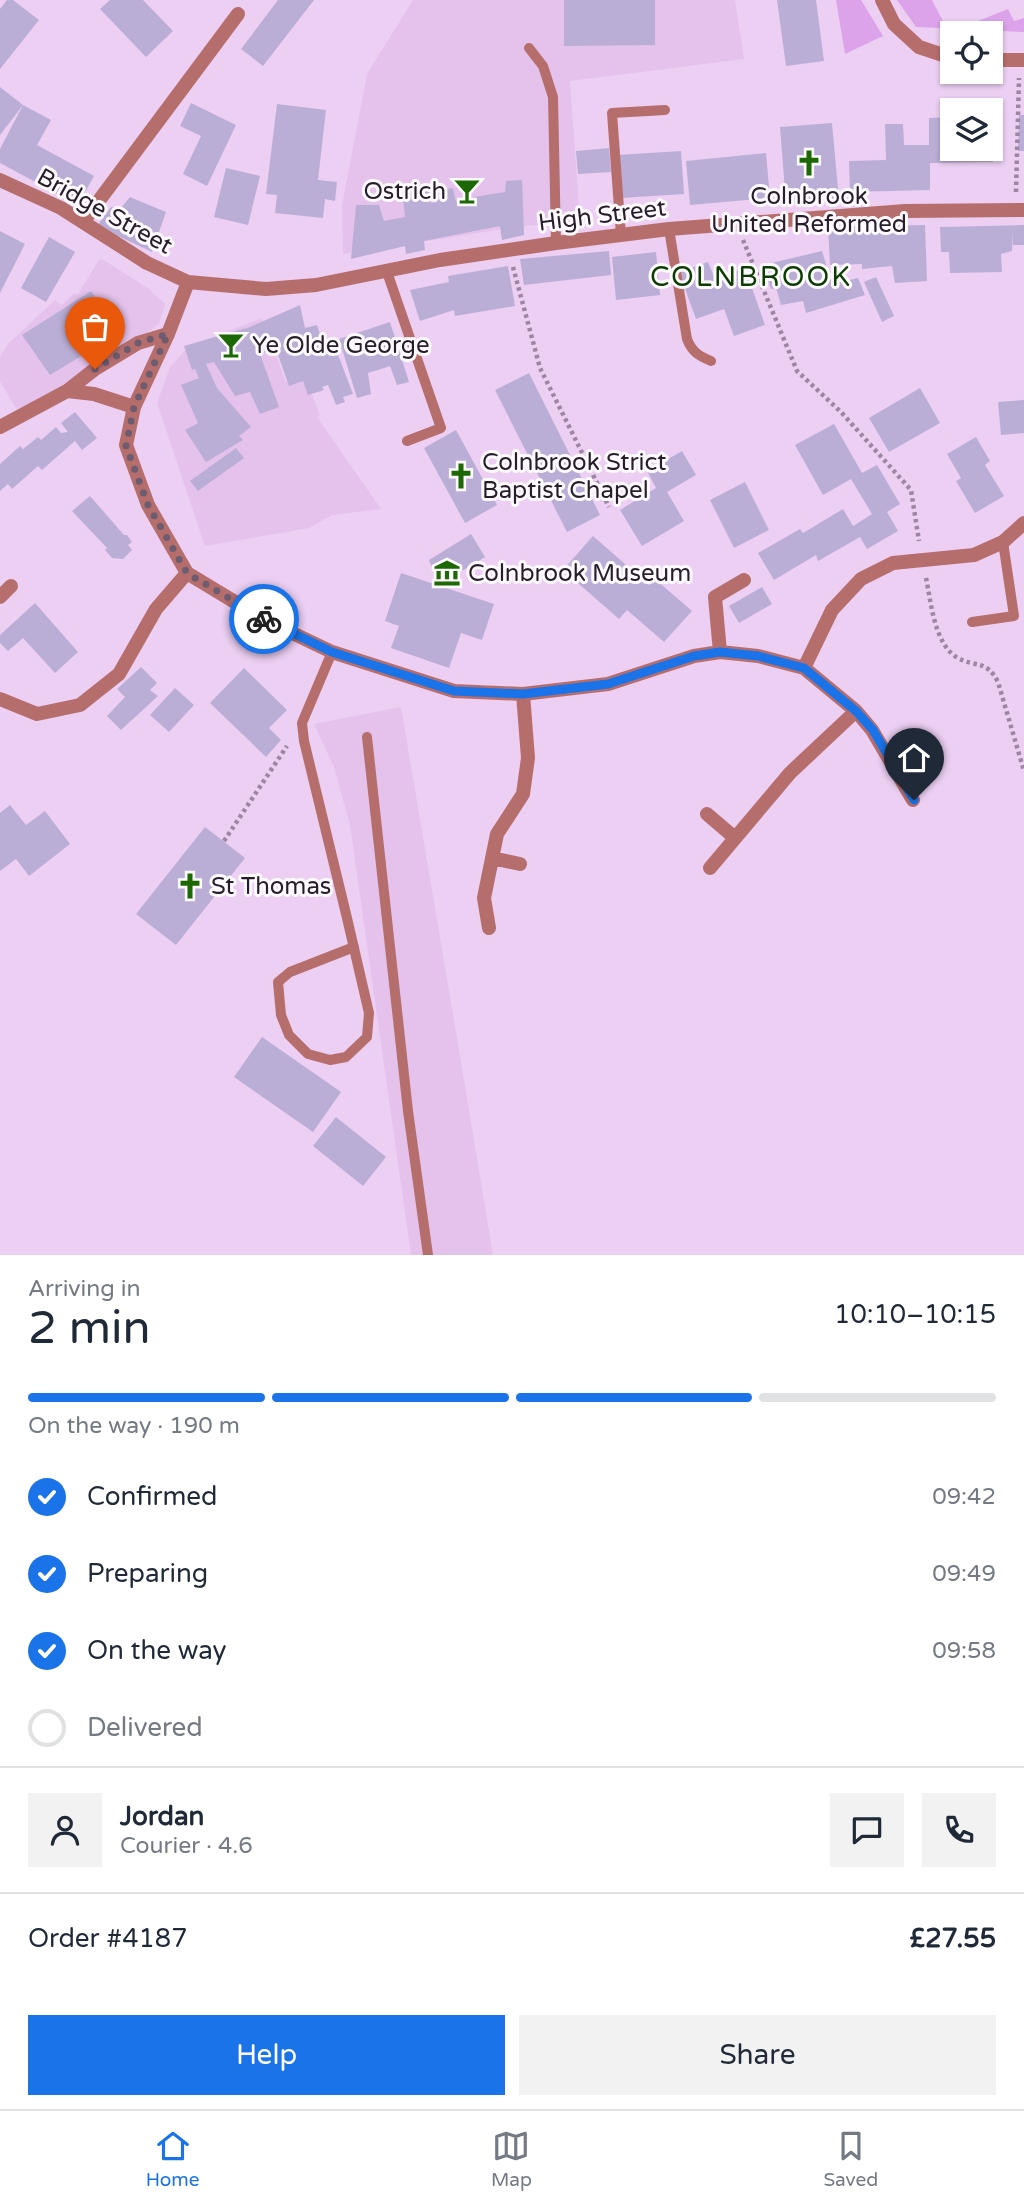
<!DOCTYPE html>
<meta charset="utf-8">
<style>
:root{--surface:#fff;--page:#f2f2f3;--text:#1f2937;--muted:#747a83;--line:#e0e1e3;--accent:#1a73e8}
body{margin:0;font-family:"Varela Round",sans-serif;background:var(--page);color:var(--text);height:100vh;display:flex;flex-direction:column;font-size:26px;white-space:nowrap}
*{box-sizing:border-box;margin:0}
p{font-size:23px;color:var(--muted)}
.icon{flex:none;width:38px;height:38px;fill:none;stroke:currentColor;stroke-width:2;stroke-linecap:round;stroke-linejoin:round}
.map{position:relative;height:1255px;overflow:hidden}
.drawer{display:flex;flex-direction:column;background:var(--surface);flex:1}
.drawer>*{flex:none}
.buttons{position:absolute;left:940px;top:21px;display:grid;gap:14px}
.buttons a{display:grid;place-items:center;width:63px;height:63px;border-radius:0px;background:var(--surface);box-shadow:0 2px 5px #0004;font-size:35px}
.pin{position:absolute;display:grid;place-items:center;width:60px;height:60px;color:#fff;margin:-72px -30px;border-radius:50% 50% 50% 0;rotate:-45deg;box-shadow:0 0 7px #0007}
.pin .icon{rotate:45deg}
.courier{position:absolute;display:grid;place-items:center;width:70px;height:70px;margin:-35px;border:5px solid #1a73e8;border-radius:50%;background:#fff;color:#222;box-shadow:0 2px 9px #0007}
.overview em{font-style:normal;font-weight:600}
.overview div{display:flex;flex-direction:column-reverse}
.overview{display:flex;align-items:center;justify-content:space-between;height:119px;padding:0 28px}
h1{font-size:46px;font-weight:600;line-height:52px}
.bar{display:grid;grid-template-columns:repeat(4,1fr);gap:10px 7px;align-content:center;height:84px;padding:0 28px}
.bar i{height:9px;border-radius:5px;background:var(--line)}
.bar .active{background:var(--accent)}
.bar p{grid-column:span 4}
.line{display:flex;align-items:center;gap:18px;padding:0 28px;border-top:2px solid var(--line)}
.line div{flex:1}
.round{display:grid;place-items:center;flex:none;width:74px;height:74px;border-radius:0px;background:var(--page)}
ol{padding:0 28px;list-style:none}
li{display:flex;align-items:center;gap:21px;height:77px}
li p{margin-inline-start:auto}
li .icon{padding:7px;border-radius:50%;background:var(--accent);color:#fff;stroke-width:4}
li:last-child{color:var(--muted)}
li i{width:38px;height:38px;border:4px solid var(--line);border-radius:50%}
.primary-button{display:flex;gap:14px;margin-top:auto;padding:14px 28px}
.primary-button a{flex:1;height:80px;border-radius:0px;background:var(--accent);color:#fff;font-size:28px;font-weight:600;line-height:80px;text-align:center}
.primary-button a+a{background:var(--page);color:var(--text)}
.tab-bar{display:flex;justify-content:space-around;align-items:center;height:98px;border-top:2px solid var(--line);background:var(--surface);font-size:19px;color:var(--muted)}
.tab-bar a{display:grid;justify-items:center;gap:4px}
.tab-bar .active{color:var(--accent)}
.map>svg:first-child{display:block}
.built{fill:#e4c2ec}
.green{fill:#dda3ea}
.building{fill:#bbaed6}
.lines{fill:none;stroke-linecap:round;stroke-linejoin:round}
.path{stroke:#9c86a1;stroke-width:4.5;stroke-dasharray:3.5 3.5;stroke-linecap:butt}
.service{stroke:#b66e6d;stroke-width:10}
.minor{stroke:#b66e6d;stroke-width:14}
.done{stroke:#6d5b70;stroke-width:7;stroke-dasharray:0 12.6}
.route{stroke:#1a73e8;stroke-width:9}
.labels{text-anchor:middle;stroke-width:6;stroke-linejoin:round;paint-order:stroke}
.poi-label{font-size:24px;fill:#281d2a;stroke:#fdfafe;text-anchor:start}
.street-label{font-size:24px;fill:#281d2a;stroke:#fdfafe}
.quarter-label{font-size:28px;letter-spacing:2px;fill:#0c3c01;stroke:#fdfafe}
</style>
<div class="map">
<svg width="1024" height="1255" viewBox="0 0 1024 1255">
<rect width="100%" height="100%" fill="#eccff3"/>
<path class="built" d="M413 0H735L744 59 570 81 580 222 522 226 343 254 342 206 367 74Z
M102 259 149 289 165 304 159 324 78 382 17 410 0 381V357L8 344 55 300 62 305 74 293 78 294 99 260Z
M262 318 286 382 305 377 320 415 317 417 381 509 332 515 309 528 205 546 157 403 170 367 185 351 187 347Z
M401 707 456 1032 493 1255H411L350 825 334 767 314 724Z"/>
<path class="green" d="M836 0H861L883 36 845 54Z
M897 0H932L944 23 941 28 916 27Z
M1008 9 1014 21 1024 18V32L958 29Z"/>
<path class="building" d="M7 0H13L39 20 0 69V9Z
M110 0H143L173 31 146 57 100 9Z
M278 0H314L263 66 241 49Z
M564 0H655V45L564 46Z
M777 0H816L824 61 786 66Z
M0 87 23 105 0 135Z
M191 103 236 125 207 186 183 174 201 136 180 126Z
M277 104 326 110 318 180 337 182 335 201 325 199 323 218 275 213 277 195 266 194Z
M23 105 51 120 37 145 94 176 78 205 0 163V149Z
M1019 115H1024V151H1018Z
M952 117V149H992L993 162 930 163V190L850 192 849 161 886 160 885 124H903L904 145H929V118Z
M832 123 839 200 786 204 780 127Z
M609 148 611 172 578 174 576 151Z
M681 151 684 194 621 198 618 155Z
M766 153 770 198 690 205 686 161Z
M226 168 260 176 248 225 214 217Z
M522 180 524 235 502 240 500 226 424 241 425 250 406 254 405 246 351 259 356 205H379L384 221 405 217 402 191 428 187 431 203 437 202 435 191 453 188 456 202 473 197 505 192 506 181Z
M130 197 166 212 152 252 97 226 111 207 120 209Z
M925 225 927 281 895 283 892 266 862 269V264L830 265 828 227Z
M1024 225V245H1013V231L1012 251 1001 254 1002 272 950 273 949 252H941L940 227Z
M0 231 25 244 0 293Z
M49 237 75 252 46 302 21 288Z
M609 251 611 275 524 285 520 259Z
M822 251 832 284 858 278 865 295 806 313 803 301 781 305 776 288 771 289 763 265Z
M656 252 660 295 616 300 612 257Z
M708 262 715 279 745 268 765 325 734 336 724 309 696 319 679 272Z
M508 266 515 306 455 316 454 310 420 321 410 290 449 282 448 276Z
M876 277 894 316 882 322 864 282Z
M91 291 119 333 50 375 22 335Z
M300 305 305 328 317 325 322 340 332 339 353 394 343 397 345 402 336 405 328 385 322 387 324 390 308 395 303 381 289 386 276 349 260 354 279 407 260 414 250 392 235 396 214 362 206 364 217 388 251 427 239 436 243 440 206 462 185 430 198 423 181 385 199 378 195 369 192 370 184 346 250 327Z
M390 322 409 382 397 385 390 366 378 370 368 373 371 394 357 398 339 339Z
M529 373 600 515 567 532 495 390Z
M920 388 940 423 889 452 869 418Z
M1024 400V433L1001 435 998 402Z
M75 412 97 438 82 450 75 441 42 470 38 466 12 489 8 484 0 491V464L20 446 23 449 38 437 41 440 56 427 61 433 68 432 61 423Z
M834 424 862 473 877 465 900 504 887 512 898 531 867 549 860 537 818 561 816 555 774 580 758 553 800 529 803 533 843 509 853 526 872 514 851 479 823 495 795 445Z
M456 430 497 505 465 523 424 448Z
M976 437 990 461 985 465 1004 496 975 513 956 481 961 478 947 454Z
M236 448 244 458 198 491 190 481Z
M682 451 696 475 667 492 684 521 642 546 620 510 656 488 647 471Z
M745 482 769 530 734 548 710 500Z
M90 496 124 535H127L132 542 128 545 132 550 123 559 112 558 105 550 107 548 72 511Z
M471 534 485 557 439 585 429 560Z
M593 536 649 585 655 579 692 611 664 642 627 610 619 619 563 570Z
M401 573 494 604 482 640 461 633 449 668 391 648 399 626 385 621Z
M762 587 772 604 739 623 729 606Z
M35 603 78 652 55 673 23 638 8 651 0 643V635Z
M141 667 157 683 150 690 158 696 121 730 107 716 125 697 117 689Z
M244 668 287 710 269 728 281 740 266 757 210 703Z
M175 688 194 705 169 732 150 715Z
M10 805 26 825 45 811 70 844 29 876 16 859 0 871V813Z
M205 827 245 858 176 945 136 914Z
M262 1037 341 1092 313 1132 234 1077Z
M336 1117 386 1157 363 1186 313 1146Z"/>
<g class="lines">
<path class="path" d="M1016 192 1019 78
M743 240 797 371 841 412 911 490 919 541
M513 267 540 368 609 507
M926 578C931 601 934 645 958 658 976 668 986 659 998 682L1024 771
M224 841 287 746"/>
<path class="service" d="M529 48 543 66 553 97 556 243
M669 229 687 339C692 352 699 356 711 361
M621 235 612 113 665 110
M387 272 441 428 407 441
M972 622 1014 616 1003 542
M332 652 302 723 304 741 347 918 369 1013 367 1037 346 1057 330 1060 308 1054 289 1035 281 1015 278 982 290 972 354 947
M367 737 408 1111 428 1255"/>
<path class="minor" d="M882 0 894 24 919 47 952 58
M990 60H1024
M0 180 61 208 147 263 188 282 266 289 316 285 440 260 556 243 669 229 905 211 1024 210
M83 222 238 14
M188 282 168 334 134 407 126 445 148 505 187 573 263 619 332 652 454 691 523 694 608 684 694 656 720 652 758 656 804 668 856 711 872 730 913 800
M67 391 94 394 134 407
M0 427 67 391 95 369 138 343 168 334
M0 597 11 586
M720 652 715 597 744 580
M804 668 832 610 861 579 893 563 974 555 1003 542 1024 523
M0 699 37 714 80 705 119 674 156 609 187 573
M707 814 735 838
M492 858 520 864
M710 868 790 773 856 711
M489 928 484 898 497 834 523 794 528 758 523 694"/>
</g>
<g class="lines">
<path class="done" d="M95 369 138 343 168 334 134 407 126 446 148 505 187 573 264 619"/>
<path class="route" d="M264 619 332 652 454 691 523 694 608 684 694 656 720 652 758 656 804 668 856 711 873 730 914 800"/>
</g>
<defs>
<g id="church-bare" transform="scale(2.1)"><path d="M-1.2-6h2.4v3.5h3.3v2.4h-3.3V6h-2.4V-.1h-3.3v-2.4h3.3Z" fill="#1c6805" stroke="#fdfafe" stroke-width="2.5" paint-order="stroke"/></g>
<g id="bar-bare" transform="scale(2.1)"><path d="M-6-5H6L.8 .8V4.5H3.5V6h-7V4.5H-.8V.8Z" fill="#1c6805" stroke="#fdfafe" stroke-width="2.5" paint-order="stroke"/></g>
<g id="museum-bare" transform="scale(2.1)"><path d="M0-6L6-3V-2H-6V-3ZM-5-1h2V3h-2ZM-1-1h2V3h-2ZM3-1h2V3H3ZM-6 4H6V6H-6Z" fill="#1c6805" stroke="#fdfafe" stroke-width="2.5" paint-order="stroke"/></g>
</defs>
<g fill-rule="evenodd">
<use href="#church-bare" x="809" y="163"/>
<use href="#bar-bare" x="467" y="191"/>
<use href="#bar-bare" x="231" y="345"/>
<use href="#church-bare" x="461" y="476"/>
<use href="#museum-bare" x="447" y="573"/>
<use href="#church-bare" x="190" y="886"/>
</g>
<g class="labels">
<g class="poi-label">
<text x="446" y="199" text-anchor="end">Ostrich</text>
<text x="809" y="204" text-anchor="middle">Colnbrook<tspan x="809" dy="28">United Reformed</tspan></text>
<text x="252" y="353">Ye Olde George</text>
<text x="482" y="470">Colnbrook Strict<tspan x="482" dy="28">Baptist Chapel</tspan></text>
<text x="468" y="581">Colnbrook Museum</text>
<text x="211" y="894">St Thomas</text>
</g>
<g class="street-label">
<text transform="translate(105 211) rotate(29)" y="8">Bridge Street</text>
<text transform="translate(602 215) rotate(-7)" y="8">High Street</text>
</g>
<g class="quarter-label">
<text x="751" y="286">COLNBROOK</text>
</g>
</g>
</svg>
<div class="buttons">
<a><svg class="icon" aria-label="locate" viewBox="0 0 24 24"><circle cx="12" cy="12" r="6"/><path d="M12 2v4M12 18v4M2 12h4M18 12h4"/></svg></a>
<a><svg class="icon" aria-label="layers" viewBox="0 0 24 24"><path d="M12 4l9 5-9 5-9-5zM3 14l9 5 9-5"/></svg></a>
</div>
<div class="pin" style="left:95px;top:369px;background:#ea580c"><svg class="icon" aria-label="bag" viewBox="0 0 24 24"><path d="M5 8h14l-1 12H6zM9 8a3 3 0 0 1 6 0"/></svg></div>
<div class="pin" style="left:914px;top:800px;background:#1f2937"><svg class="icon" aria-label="home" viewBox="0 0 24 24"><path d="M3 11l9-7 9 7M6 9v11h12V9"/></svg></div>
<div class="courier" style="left:264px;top:619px"><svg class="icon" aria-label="bike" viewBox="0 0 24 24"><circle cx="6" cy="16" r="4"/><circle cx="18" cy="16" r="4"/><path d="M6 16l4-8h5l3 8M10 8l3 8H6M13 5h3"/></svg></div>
</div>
<section class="drawer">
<div class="overview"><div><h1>2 min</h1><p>Arriving in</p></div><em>10:10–10:15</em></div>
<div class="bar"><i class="active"></i><i class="active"></i><i class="active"></i><i></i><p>On the way · 190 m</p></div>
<ol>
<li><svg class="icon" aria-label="check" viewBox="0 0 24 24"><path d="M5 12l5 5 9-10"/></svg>Confirmed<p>09:42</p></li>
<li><svg class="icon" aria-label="check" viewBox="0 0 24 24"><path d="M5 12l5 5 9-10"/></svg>Preparing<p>09:49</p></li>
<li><svg class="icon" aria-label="check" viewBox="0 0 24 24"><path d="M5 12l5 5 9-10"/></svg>On the way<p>09:58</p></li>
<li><i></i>Delivered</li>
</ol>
<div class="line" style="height:126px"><a class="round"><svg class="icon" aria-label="person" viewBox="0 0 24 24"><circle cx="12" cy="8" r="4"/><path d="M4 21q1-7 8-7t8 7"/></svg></a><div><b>Jordan</b><p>Courier · 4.6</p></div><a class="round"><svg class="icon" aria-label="chat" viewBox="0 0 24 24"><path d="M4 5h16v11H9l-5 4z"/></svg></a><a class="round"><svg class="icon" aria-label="phone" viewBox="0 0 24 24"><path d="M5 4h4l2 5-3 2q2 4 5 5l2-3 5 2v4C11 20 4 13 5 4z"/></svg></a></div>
<div class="line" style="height:91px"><div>Order #4187</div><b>£27.55</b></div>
<div class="primary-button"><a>Help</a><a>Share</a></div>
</section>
<nav class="tab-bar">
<a class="active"><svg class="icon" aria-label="home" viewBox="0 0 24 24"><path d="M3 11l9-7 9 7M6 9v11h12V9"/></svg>Home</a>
<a><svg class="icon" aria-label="map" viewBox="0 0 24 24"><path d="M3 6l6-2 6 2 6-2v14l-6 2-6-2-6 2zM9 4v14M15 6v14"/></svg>Map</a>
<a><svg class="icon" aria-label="saved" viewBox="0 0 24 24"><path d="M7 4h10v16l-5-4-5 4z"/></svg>Saved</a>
</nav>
